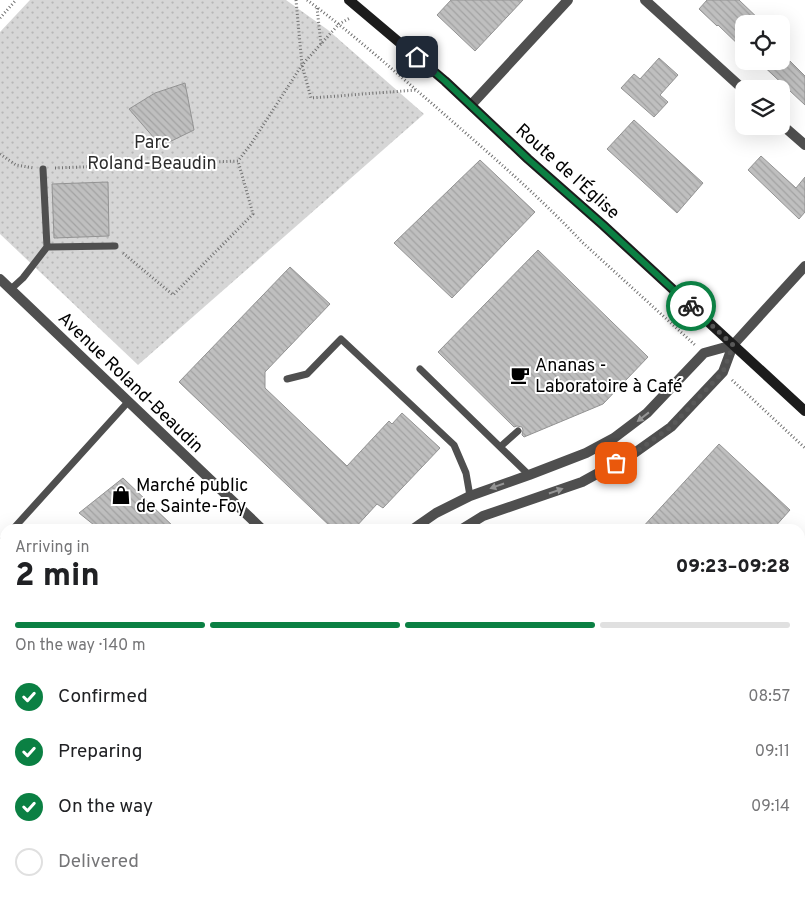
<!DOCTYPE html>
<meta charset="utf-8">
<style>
:root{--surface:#fff;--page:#f2f2f2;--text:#202124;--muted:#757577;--line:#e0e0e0;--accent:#0b8043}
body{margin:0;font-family:Overpass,sans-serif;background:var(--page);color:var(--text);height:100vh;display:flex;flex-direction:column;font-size:19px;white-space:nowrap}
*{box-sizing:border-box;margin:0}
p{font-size:16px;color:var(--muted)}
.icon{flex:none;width:28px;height:28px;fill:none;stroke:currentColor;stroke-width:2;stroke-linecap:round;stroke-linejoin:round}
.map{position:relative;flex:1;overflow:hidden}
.details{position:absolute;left:0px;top:524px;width:805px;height:376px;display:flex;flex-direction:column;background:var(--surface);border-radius:15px 15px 0 0;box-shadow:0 5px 20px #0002}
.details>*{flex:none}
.tools{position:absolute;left:735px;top:15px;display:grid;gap:10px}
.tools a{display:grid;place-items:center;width:55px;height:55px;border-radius:10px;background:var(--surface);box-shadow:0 5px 20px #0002;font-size:25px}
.pin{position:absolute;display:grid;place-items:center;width:42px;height:42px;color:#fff;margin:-21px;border-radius:10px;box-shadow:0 2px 8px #0006}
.courier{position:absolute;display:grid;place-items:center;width:50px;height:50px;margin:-25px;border:4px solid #0b8043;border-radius:50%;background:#fff;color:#222;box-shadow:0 1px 6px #0007}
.summary em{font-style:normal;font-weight:800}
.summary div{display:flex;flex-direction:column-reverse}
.summary{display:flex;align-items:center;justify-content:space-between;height:85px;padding:0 15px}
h1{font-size:32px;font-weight:800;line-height:38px}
.bar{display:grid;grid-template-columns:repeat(4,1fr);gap:8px 5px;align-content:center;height:60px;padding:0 15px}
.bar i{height:6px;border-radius:4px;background:var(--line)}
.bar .active{background:var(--accent)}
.bar p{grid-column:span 4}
ol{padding:0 15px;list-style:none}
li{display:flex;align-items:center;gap:15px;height:55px}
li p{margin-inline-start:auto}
li .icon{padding:5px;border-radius:50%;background:var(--accent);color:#fff;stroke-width:4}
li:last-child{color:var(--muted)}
li i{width:28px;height:28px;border:2px solid var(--line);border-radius:50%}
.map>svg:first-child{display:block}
.park{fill:url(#park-dots)}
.building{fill:url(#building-back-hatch);stroke:#939393}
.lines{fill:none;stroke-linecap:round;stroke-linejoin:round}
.path{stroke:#717171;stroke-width:3;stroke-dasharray:1 2.5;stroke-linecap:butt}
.service{stroke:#4f4f4f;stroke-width:7}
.minor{stroke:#4f4f4f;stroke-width:10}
.tertiary{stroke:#4f4f4f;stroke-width:10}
.secondary{stroke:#1c1c1c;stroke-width:10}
.oneway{fill:#959595}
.done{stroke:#595959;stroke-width:5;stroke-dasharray:0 9}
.route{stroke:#0b8043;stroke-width:6}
.labels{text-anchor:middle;stroke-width:4;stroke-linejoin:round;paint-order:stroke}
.park-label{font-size:18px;fill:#2d2d2d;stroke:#fff}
.street-label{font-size:18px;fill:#000;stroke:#fff}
.poi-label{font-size:18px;fill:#000;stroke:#fff;text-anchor:start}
</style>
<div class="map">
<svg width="805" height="899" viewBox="0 0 805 899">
<defs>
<pattern id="park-dots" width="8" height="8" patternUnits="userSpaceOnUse" patternTransform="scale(1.25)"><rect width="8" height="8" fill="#d6d6d6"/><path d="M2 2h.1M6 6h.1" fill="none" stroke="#b6b6b6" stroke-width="1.8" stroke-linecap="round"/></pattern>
<pattern id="building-back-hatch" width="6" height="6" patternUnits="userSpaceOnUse" patternTransform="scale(1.25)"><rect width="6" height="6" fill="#bfbfbf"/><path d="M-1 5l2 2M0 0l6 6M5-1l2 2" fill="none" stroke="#a2a2a2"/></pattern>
</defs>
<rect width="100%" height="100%" fill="#fff"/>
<path class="park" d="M30 0H286L328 30 424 114 138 365 0 234V32Z"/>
<path class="building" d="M451 0H523L475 51 437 15Z
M707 0H739L764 24H744V50L718 25 717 26 699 9Z
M659 58 678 75 660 95 668 102 654 117 621 88 634 74 640 79Z
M758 61H790L805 76V105Z
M185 83 194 130 161 146 129 109 155 93Z
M634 120 703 183 677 213 607 149Z
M761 156 796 188 805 177V212L799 219 748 170Z
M480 160 535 212 452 298 394 243Z
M108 182 109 236 54 238 52 184Z
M538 250 648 357 603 404 524 437 522 435 523 430 522 427 517 426 514 427 438 352Z
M290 267 330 304 265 372V388L347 466 389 421 392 424 402 413 440 448 383 508 377 504 354 529H333L179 382Z
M719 444 790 510 773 529H641Z
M123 478 176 529H99L79 513Z"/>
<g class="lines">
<path class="path" d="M296 0 302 65 311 98 416 90
M307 0C352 33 394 71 436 107 486 151 537 194 582 242L695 345
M317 8 321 44
M0 18 16 0
M0 154 16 165 34 168
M55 168 238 161 251 144 302 65 339 24 350 18
M123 253 173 295 253 214 238 161
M732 380 805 448
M239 895 244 899
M592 895 597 899"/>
<path class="service" d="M47 247 115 246
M11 289 23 278 47 247 43 169
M420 369 529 475
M287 379 307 374 341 339 454 445 466 473 470 496
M500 447 518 431
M13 529 128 402
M0 544 5 538
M0 597 5 602
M208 899 211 895"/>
<path class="minor" d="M645 0 744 90
M471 105 568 0
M781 124 805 145
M733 345 805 266"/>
<path class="tertiary" d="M0 279 262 529
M413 529 436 513 470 496 529 475 586 453 614 438 647 413 704 353 733 345
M462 529 483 516 582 482 633 454 671 427 723 372 733 345"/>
<path class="secondary" d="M349 0 445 81 528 159 603 225 805 411"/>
</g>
<defs><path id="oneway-solid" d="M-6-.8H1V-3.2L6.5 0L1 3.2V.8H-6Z" transform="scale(1.25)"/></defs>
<g class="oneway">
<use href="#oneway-solid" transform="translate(643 417) rotate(142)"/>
<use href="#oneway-solid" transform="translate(497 486) rotate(161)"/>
<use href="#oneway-solid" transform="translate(556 491) rotate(-19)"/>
</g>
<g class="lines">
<path class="done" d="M616 463 633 454 671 427 723 372 733 345 691 306"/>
<path class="route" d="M417 57 445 81 528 159 603 225 691 306"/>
</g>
<defs>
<g id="cafe-bare" transform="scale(1.5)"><path d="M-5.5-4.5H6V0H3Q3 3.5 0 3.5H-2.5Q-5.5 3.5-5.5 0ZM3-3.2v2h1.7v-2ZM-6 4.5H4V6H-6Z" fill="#000" stroke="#fff" stroke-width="2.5" paint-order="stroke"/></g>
<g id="shop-bare" transform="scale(1.5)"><path d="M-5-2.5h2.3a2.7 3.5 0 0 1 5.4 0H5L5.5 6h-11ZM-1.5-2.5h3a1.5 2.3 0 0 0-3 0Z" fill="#000" stroke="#fff" stroke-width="2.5" paint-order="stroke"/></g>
</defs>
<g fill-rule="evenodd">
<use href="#cafe-bare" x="520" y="375"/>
<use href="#shop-bare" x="121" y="495"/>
</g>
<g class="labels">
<g class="park-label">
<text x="152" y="148">Parc<tspan x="152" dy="21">Roland-Beaudin</tspan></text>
</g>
<g class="street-label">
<text transform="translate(568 171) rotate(42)" y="6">Route de l'Église</text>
<text transform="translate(131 382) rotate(44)" y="6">Avenue Roland-Beaudin</text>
</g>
<g class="poi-label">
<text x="535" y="371">Ananas -<tspan x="535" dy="21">Laboratoire à Café</tspan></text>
<text x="136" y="491">Marché public<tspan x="136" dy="21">de Sainte-Foy</tspan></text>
</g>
</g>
</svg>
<div class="tools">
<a><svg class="icon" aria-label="locate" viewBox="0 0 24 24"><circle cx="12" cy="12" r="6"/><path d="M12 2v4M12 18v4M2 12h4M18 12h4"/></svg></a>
<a><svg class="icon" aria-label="layers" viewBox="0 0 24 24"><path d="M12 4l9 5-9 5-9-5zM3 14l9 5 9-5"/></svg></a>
</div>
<div class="pin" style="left:616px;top:463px;background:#ea580c"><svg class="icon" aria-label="bag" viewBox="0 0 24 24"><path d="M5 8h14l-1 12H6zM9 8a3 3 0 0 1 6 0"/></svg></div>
<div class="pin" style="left:417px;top:57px;background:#1f2937"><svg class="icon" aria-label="home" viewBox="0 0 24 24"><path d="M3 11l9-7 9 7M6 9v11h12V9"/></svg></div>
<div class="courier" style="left:691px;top:306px"><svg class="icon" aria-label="bike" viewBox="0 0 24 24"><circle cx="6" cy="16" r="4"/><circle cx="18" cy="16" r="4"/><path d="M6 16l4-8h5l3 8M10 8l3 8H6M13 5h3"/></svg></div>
<section class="details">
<div class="summary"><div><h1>2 min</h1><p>Arriving in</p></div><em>09:23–09:28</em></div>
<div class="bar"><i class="active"></i><i class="active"></i><i class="active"></i><i></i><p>On the way · 140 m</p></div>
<ol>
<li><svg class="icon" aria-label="check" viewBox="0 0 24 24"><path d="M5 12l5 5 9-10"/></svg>Confirmed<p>08:57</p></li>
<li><svg class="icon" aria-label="check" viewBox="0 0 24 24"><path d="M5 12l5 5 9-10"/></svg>Preparing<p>09:11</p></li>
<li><svg class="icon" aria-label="check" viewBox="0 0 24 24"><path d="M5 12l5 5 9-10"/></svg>On the way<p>09:14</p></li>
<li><i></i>Delivered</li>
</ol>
</section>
</div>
